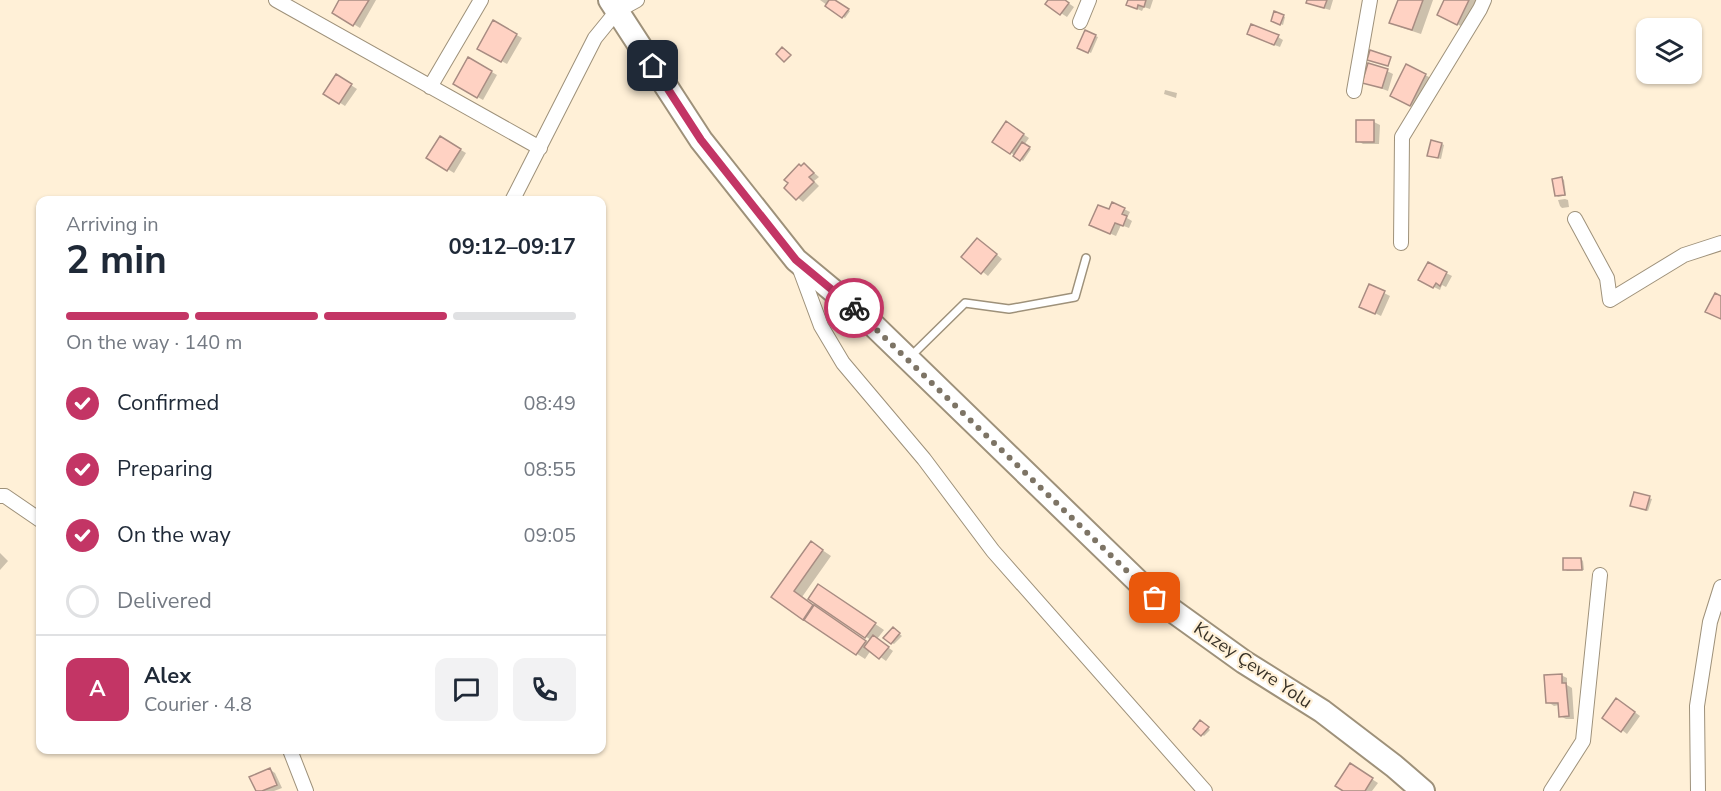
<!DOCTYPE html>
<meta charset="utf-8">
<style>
:root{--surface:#fff;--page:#f2f2f3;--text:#1f2937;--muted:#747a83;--line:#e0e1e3;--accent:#c33565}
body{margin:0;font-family:"Nunito Sans",sans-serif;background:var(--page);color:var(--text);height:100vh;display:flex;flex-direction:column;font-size:22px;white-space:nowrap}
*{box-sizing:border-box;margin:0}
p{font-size:20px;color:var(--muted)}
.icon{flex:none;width:33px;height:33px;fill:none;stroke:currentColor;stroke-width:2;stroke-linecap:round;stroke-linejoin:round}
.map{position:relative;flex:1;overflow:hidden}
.side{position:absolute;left:36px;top:196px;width:570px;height:558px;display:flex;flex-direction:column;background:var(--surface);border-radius:12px;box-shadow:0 2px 4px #0004}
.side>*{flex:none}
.controls{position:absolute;left:1636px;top:18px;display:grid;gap:12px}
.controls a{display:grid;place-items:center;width:66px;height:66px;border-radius:12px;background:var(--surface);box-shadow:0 2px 4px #0004;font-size:30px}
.pin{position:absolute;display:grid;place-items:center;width:51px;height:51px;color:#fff;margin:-26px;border-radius:12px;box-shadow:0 3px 9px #0006}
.courier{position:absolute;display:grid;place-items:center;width:60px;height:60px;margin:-30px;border:4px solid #c33565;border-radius:50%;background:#fff;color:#222;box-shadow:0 2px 8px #0007}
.summary em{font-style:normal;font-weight:700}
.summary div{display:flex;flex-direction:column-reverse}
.summary{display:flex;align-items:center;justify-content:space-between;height:102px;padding:0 30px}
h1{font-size:39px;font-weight:700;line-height:45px}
.bar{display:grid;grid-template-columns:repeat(4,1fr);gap:9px 6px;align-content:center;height:72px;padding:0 30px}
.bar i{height:8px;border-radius:4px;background:var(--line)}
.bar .selected{background:var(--accent)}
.bar p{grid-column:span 4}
.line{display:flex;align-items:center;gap:15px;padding:0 30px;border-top:2px solid var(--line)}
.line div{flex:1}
.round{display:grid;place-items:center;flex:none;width:63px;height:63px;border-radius:12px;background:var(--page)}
ol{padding:0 30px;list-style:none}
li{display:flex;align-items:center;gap:18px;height:66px}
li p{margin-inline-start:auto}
li .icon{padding:6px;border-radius:50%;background:var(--accent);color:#fff;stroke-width:4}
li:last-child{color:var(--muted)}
li i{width:33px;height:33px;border:3px solid var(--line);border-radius:50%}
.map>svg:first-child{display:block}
.shadow{fill:#0003}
.building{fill:#ffd2c3;stroke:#a88c82;stroke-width:1.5}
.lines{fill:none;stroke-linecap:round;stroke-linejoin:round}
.lane-casing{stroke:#9e917a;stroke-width:10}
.street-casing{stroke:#9e917a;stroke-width:16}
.primary-casing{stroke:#9e917a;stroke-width:26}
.lane{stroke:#fff;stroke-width:7}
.street{stroke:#fff;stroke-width:14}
.primary{stroke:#fff;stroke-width:22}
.done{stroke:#7d7465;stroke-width:6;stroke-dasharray:0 10.8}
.route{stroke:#c33565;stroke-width:8}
.labels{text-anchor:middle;stroke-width:4.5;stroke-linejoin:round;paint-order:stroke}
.street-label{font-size:18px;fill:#373127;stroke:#fff0d7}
</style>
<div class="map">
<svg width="1721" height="791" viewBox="0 0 1721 791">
<rect width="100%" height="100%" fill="#fff0d7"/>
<path class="shadow" d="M341 0H376L360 28 334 12Z
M820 0H833L850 11 845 18Z
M1049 0H1064L1074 7 1067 17 1047 4Z
M1130 0H1153L1150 9 1144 7 1142 11 1128 5Z
M1308 0H1333L1330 10 1313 5 1308 2Z
M1399 0H1433L1421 34 1400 27 1391 22Z
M1446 0H1476L1463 27 1444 18Z
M1283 16 1285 17 1283 25 1275 22Z
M494 22 522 38 507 64 479 48Z
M1086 32 1098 37 1091 53 1079 47Z
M1254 37H1278L1283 40 1280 47Z
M469 59 497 75 483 100 455 84Z
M1387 71 1393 74 1388 91 1364 82Z
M1425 75 1431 78 1416 108 1398 99Z
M337 76 357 89 345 106 325 93Z
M1165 90 1177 93 1176 98 1164 94Z
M1374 122 1380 125 1379 144H1363L1358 141Z
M1012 127 1029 138 1024 145 1031 149 1023 161 994 141Z
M441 138 466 153 454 173 428 157Z
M1442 144 1444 145 1441 159 1431 156Z
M805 165 819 177 814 181 819 186 803 202 786 188Z
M1562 178 1564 180 1566 195 1558 197 1556 195Z
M1565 199 1568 200 1569 207 1562 208 1560 206 1558 200Z
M1124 209 1130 212 1127 218 1132 221 1129 228 1121 225 1116 236 1097 228 1109 211Z
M983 243 1002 259 988 276 964 257Z
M1428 264 1452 276 1446 287 1442 285 1440 290 1420 280Z
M1370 286 1390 296 1381 316 1367 309Z
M1649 498 1652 499 1648 511 1634 507Z
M812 543 831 556 802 597 869 643 871 640 810 599 827 591 884 630 877 639 893 651 886 661 871 650 865 659 803 619 773 596Z
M0 553 8 561 0 570Z
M1581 559 1583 561 1584 570 1567 571 1565 569Z
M895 630 902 636 894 644 892 643Z
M1561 675 1567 678V685L1572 688 1574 719H1566L1560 716 1559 705 1554 706 1548 702Z
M1622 703 1640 716 1627 734 1622 730Z
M1203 723 1210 730 1204 736 1195 728Z
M1350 765 1378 783 1372 791H1346Z
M269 769 275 773 282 788 274 791H257Z"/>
<path class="building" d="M339 0H369L353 26 332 13Z
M829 0H835L849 9 842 18 825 6Z
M1048 0H1065L1069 3 1060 15 1045 4Z
M1128 0H1146L1144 7 1138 5 1137 9 1126 5Z
M1307 0H1327L1324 8 1306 3Z
M1398 0H1423L1412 30 1389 23Z
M1444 0H1469L1457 25 1437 15Z
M1274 11 1284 15 1280 25 1271 21Z
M493 20 517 34 501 62 477 49Z
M1251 24 1279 35 1274 45 1247 34Z
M1085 30 1096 35 1088 53 1077 48Z
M782 47 791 55 784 62 776 54Z
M1370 50 1391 57 1388 66 1367 60Z
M468 57 492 71 477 98 453 84Z
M1368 63 1388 69 1382 88 1362 83Z
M1406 64 1426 74 1410 106 1390 96Z
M336 74 352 84 339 104 323 94Z
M1356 120H1374V142H1356Z
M1006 121 1024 134 1010 154 992 142Z
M440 136 461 149 447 171 426 158Z
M1431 140 1442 143 1438 158 1427 156Z
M1022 142 1030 147 1020 161 1013 156Z
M804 163 814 173 809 177 814 182 796 200 784 188 788 183 784 180 799 164 801 166Z
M1562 177 1565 195 1555 196 1552 179Z
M1112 202 1125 208 1122 214 1127 216 1123 226 1115 223 1110 234 1089 225 1098 205 1109 209Z
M977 238 997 254 981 274 961 257Z
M1428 262 1447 272 1440 286 1436 283 1433 288 1418 280Z
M1369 284 1385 291 1375 314 1359 307Z
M1715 293 1721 296V319L1705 312Z
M1634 492 1650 496 1646 510 1630 506Z
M811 541 823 550 794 591 813 605 803 620 771 597Z
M1563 558H1581L1582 570H1563Z
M818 584 876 623 865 638 808 599Z
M814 605 866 641 856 655 804 620Z
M893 627 900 633 891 644 883 638Z
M873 635 889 647 879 659 864 647Z
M1562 674V683H1566L1569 716 1559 717 1558 703H1546L1544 675Z
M1616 698 1635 712 1621 732 1602 718Z
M1200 720 1209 727 1201 736 1193 729Z
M1350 763 1373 778 1365 791H1343L1335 786Z
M270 768 277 785 262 791H256L249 777Z"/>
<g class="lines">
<g class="lane-casing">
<path id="lane" d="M910 357 965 303 1009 309 1075 297 1086 258"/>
</g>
<g class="street-casing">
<path id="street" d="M276 0 540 148
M1080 22 1089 0
M430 87 481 0
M1354 91 1370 0
M512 201 595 38 617 11 637 0
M1575 219 1607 278 1610 300 1684 255 1721 243
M1401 243 1402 137 1480 9 1484 0
M798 264 821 326 843 363 924 459 993 551 1205 791
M0 496H5L40 520
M290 750 306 791
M1551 791 1583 741 1600 575
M1698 791 1697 706 1710 622 1721 587"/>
</g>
<g class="primary-casing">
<path id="primary" d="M610 0 701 140 796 260 866 318 1155 598 1244 662 1322 711 1394 766 1423 791"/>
</g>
<use href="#lane" class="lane"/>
<use href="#street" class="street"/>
<use href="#primary" class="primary"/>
</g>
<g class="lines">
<path class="done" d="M854 308 1155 598"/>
<path class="route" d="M653 66 701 140 796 260 854 308"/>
</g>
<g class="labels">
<g class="street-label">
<text transform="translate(1253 665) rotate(34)" y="6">Kuzey Çevre Yolu</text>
</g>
</g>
</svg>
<div class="controls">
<a><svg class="icon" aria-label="layers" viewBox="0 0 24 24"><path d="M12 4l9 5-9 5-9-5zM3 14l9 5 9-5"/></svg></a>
</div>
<div class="pin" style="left:1155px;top:598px;background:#ea580c"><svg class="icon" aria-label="bag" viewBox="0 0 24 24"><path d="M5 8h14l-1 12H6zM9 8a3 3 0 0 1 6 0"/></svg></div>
<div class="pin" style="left:653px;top:66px;background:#1f2937"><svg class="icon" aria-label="home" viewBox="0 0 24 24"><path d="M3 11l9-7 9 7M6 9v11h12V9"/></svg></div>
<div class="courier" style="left:854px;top:308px"><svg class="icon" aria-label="bike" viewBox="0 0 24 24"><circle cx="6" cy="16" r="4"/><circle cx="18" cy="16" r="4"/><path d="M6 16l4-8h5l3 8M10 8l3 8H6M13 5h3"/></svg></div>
<section class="side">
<div class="summary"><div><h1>2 min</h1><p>Arriving in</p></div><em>09:12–09:17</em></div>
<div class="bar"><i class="selected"></i><i class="selected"></i><i class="selected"></i><i></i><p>On the way · 140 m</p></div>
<ol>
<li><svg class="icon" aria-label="check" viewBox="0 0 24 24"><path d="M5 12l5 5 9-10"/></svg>Confirmed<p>08:49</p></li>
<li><svg class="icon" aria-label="check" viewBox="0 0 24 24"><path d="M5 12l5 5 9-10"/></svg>Preparing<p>08:55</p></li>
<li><svg class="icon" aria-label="check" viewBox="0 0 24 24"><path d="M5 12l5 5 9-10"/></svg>On the way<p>09:05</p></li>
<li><i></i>Delivered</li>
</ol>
<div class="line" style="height:108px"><b class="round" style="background:var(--accent);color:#fff">A</b><div><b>Alex</b><p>Courier · 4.8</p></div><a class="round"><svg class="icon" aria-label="chat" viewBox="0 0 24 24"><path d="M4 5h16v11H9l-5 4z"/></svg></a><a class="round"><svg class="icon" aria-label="phone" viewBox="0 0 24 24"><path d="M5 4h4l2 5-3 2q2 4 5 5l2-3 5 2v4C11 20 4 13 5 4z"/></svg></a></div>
</section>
</div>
